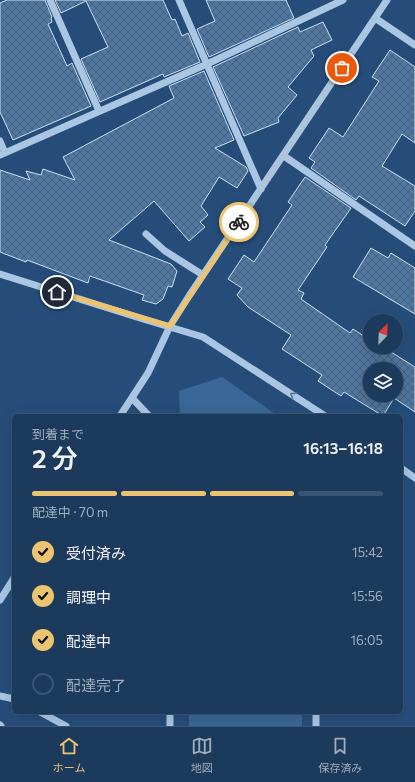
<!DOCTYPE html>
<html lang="ja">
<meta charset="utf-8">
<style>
:root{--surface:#1c3a5c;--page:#294565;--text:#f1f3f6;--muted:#a0adbb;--line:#3a5472;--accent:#ecc470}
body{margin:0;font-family:Commissioner,"Noto Sans JP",sans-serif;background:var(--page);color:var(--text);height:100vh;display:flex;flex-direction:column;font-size:15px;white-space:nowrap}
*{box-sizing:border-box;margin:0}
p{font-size:13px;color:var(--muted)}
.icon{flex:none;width:22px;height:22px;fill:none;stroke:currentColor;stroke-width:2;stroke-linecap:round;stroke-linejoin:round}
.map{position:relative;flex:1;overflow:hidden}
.details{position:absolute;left:12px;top:414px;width:391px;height:300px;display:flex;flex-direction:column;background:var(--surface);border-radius:6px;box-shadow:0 4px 16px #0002,0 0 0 1px var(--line)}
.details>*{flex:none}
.needle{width:26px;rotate:23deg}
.controls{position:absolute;left:363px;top:314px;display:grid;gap:8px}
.controls a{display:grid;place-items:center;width:40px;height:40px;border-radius:50%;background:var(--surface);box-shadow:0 4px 16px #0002,0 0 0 1px var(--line);font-size:20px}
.pin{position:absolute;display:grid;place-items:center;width:34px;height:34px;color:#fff;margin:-17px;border:2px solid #fff;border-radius:50%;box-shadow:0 1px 4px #0007}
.courier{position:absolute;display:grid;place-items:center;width:40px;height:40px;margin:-20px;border:3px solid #ecc470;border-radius:50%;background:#fff;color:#222;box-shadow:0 1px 5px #0007}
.overview em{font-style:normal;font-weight:600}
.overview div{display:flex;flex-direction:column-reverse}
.overview{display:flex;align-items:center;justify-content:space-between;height:68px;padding:0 20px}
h1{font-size:26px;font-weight:600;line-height:30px}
.bar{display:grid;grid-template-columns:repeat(4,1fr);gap:6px 4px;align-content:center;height:48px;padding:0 20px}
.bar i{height:5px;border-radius:3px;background:var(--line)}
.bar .selected{background:var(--accent)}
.bar p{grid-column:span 4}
ol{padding:0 20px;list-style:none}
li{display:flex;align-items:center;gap:12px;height:44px}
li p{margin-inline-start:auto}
li .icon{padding:4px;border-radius:50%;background:var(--accent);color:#111;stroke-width:4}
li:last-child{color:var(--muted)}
li i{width:22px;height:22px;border:2px solid var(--line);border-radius:50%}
.menu{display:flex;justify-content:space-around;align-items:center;height:56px;border-top:1px solid var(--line);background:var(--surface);font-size:11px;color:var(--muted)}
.menu a{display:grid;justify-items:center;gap:2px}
.menu .selected{color:var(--accent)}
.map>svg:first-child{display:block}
.park{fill:#3a6797}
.building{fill:url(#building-cross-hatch);stroke:#ccdff3;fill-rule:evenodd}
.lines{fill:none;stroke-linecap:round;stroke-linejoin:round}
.minor{stroke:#aac6e3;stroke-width:7}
.oneway{stroke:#54779f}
.done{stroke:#b3c1d0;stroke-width:4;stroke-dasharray:0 7.2}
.route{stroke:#ecc470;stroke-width:5}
</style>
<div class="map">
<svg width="415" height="726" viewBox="0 0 415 726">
<defs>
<pattern id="building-cross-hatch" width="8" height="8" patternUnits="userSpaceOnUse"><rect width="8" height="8" fill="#4f77a3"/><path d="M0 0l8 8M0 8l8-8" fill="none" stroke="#4d5f73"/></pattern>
</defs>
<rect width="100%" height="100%" fill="#264d7a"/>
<path class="park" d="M222 377 278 416H180L179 391Z
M189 712H302V726H189Z"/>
<path class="building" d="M7 0H45L52 17 51 18 52 22 48 24 67 66 72 63 91 106 13 140 0 112V3Z
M55 0H163L172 20 175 19 182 36 188 33 200 62 164 77 163 74 100 102 81 59 108 47 86 1 61 13Z
M206 0H286L294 18 209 57 197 29 215 21Z
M323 22 332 40 311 50 314 56 288 87 297 95 278 118 279 122 244 136 213 67 298 27 300 32Z
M390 50 415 67V143L402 134 382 166 415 186V211L405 226 359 196 356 200 311 168 315 162 309 158 329 128 343 137 379 81 372 77Z
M204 71 234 140 215 148 246 167 248 171 237 188 219 177 201 206 208 215 200 222 205 227 189 241 154 201 109 240 171 264 177 271 172 287 168 286 163 299 156 304 142 300 144 295 90 276 88 283 27 260 26 262 0 252V170L30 180 26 171 41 175 43 169 75 180 63 157 174 98 169 86Z
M305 177 351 208 325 245 327 247 298 290 304 293 301 299 350 333 353 329 370 340V347H383L415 367V412L394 398 383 416 344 392 341 396 318 381 322 375 282 349 291 335 248 307 237 295 242 288 228 279 244 255 254 262 292 205 288 202ZM370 369H396V395H370Z
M371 248 388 258 391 253 415 268V314L353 277Z"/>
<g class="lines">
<path class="minor" d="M50 0 99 111
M179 0 261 189
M375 18 415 45
M0 141 5 153
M0 155 207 64 343 0
M284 156 415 246
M146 234 165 251 203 275
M0 274 143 319 203 337 325 416
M132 398 149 416
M120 416 148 373 170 326 189 296 387 0
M401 468 415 478
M0 600 14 578
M0 696 14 699
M40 712 66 726
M170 712V726
M316 712V726
M0 725 1 726"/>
</g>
<defs><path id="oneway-chevron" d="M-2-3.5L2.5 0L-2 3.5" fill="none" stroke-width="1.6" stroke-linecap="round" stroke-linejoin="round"/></defs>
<use class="oneway" href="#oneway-chevron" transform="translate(293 395) rotate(-147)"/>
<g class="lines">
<path class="done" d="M239 222 342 68"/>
<path class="route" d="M57 292 170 326 239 222"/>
</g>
</svg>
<div class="controls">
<a><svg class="needle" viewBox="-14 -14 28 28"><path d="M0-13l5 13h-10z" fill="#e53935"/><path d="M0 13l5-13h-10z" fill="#a0adbb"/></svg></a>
<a><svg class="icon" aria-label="layers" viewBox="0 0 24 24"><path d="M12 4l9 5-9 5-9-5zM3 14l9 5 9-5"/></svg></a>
</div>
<div class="pin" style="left:342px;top:68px;background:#ea580c"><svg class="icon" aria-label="bag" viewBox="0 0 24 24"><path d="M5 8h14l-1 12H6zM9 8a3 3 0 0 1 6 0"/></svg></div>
<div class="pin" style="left:57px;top:292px;background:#1f2937"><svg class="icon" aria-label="home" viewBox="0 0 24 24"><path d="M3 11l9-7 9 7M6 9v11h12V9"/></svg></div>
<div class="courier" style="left:239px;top:222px"><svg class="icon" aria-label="bike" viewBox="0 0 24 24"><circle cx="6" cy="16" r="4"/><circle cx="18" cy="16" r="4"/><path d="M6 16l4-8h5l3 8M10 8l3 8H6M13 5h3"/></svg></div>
<section class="details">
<div class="overview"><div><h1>2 分</h1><p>到着まで</p></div><em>16:13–16:18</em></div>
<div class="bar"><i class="selected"></i><i class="selected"></i><i class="selected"></i><i></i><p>配達中 · 70 m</p></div>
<ol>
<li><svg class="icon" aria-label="check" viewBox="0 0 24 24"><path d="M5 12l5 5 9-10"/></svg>受付済み<p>15:42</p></li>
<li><svg class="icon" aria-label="check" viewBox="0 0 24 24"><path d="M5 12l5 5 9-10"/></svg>調理中<p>15:56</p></li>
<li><svg class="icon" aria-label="check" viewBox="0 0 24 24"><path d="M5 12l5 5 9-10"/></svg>配達中<p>16:05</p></li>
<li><i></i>配達完了</li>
</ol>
</section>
</div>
<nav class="menu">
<a class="selected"><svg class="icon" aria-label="home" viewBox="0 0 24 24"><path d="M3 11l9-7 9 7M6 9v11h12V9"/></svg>ホーム</a>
<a><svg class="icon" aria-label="map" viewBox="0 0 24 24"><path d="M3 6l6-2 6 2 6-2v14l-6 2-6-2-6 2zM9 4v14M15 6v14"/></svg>地図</a>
<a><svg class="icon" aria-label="saved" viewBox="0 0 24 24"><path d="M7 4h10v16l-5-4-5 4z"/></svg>保存済み</a>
</nav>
